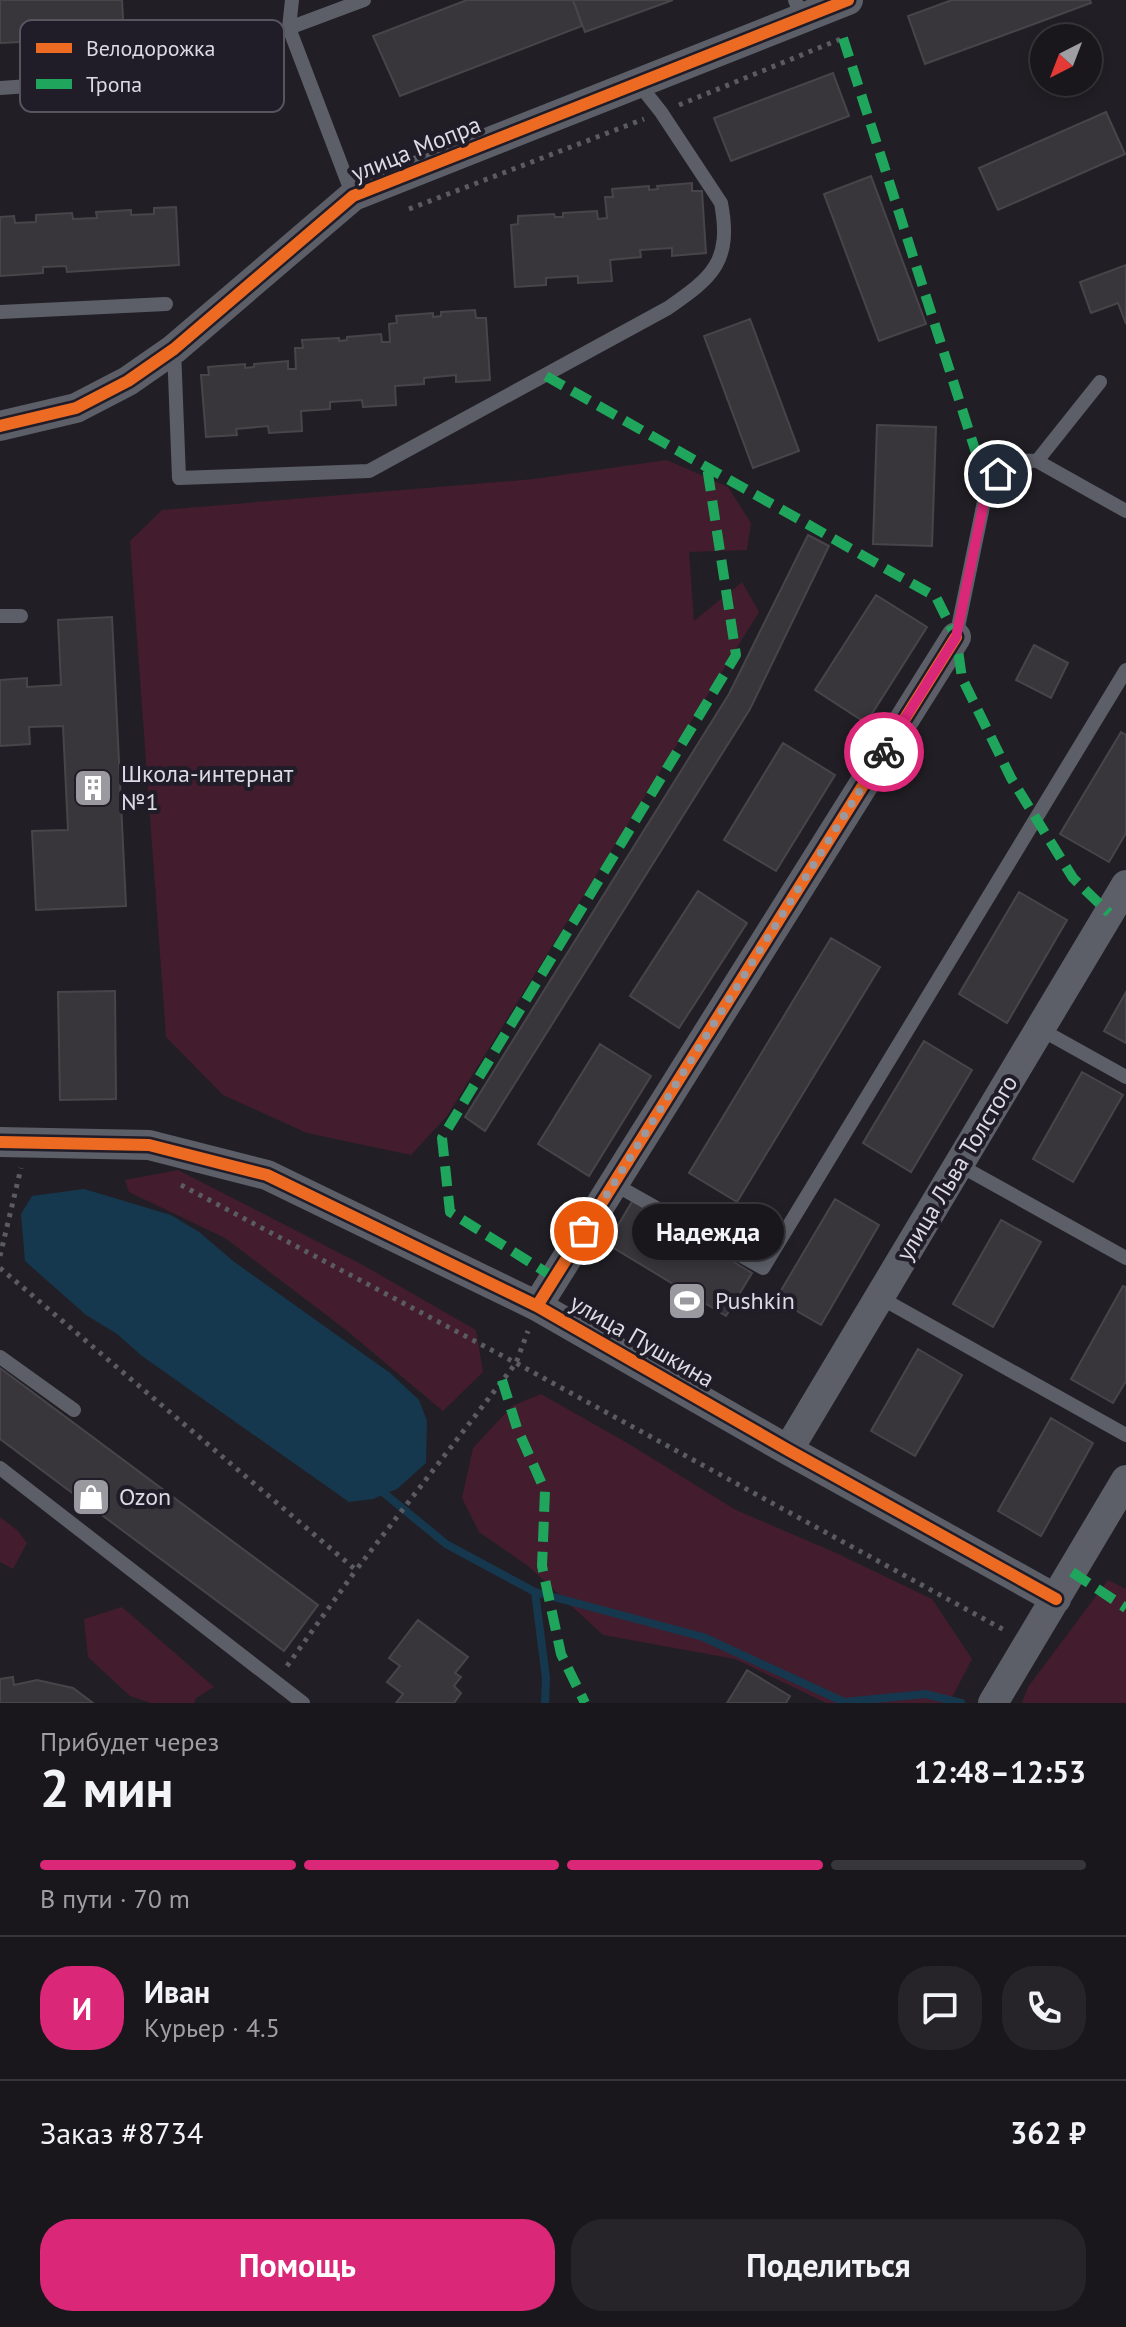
<!DOCTYPE html>
<html lang="ru">
<meta charset="utf-8">
<style>
:root{--surface:#19171c;--page:#262429;--text:#f1f3f6;--muted:#9f9fa3;--line:#37363b;--accent:#db2777}
body{margin:0;font-family:"PT Sans",sans-serif;background:var(--page);color:var(--text);height:100vh;display:flex;flex-direction:column;font-size:30px;white-space:nowrap}
*{box-sizing:border-box;margin:0}
p{font-size:26px;color:var(--muted)}
.icon{flex:none;width:44px;height:44px;fill:none;stroke:currentColor;stroke-width:2;stroke-linecap:round;stroke-linejoin:round}
.map{position:relative;height:1703px;overflow:hidden}
.side{display:flex;flex-direction:column;background:var(--surface);flex:1}
.side>*{flex:none}
.needle{width:52px;rotate:222deg}
.buttons{position:absolute;left:1030px;top:24px;display:grid;gap:16px}
.buttons a{display:grid;place-items:center;width:72px;height:72px;border-radius:50%;background:var(--surface);box-shadow:0 4px 12px #0003,0 0 0 2px var(--line);font-size:40px}
.pin{position:absolute;display:grid;place-items:center;width:68px;height:68px;color:#fff;margin:-34px;border:4px solid #fff;border-radius:50%;box-shadow:0 2px 8px #0007}
.courier{position:absolute;display:grid;place-items:center;width:80px;height:80px;margin:-40px;border:6px solid #db2777;border-radius:50%;background:#fff;color:#222;box-shadow:0 2px 10px #0007}
.bubble{position:absolute;height:56px;border-radius:28px;background:var(--surface);box-shadow:0 4px 12px #0003,0 0 0 2px var(--line);font-size:26px;font-weight:600;line-height:56px;text-align:center}
.overview em{font-style:normal;font-weight:600}
.overview div{display:flex;flex-direction:column-reverse}
.overview{display:flex;align-items:center;justify-content:space-between;height:136px;padding:0 40px}
h1{font-size:52px;font-weight:600;line-height:60px}
.bar{display:grid;grid-template-columns:repeat(4,1fr);gap:12px 8px;align-content:center;height:96px;padding:0 40px}
.bar i{height:10px;border-radius:6px;background:var(--line)}
.bar .selected{background:var(--accent)}
.bar p{grid-column:span 4}
.line{display:flex;align-items:center;gap:20px;padding:0 40px;border-top:2px solid var(--line)}
.line div{flex:1}
.round{display:grid;place-items:center;flex:none;width:84px;height:84px;border-radius:32px;background:var(--page)}
.action{display:flex;gap:16px;margin-top:auto;padding:16px 40px}
.action a{flex:1;height:92px;border-radius:32px;background:var(--accent);color:#fff;font-size:32px;font-weight:600;line-height:92px;text-align:center}
.action a+a{background:var(--page);color:var(--text)}
.map>svg:first-child{display:block}
.green{fill:#431c2d}
.water{fill:#16384e}
.lines{fill:none;stroke-linecap:round;stroke-linejoin:round}
.stream{stroke:#16384e;stroke-width:8}
.building{fill:#39363b;stroke:#48454a;stroke-width:2}
.path{stroke:#5b5c63;stroke-width:5;stroke-dasharray:4 6;stroke-linecap:butt}
.service{stroke:#5c5f68;stroke-width:14}
.minor{stroke:#5c5f68;stroke-width:30}
.quiet{stroke:#20a55d;stroke-width:10;stroke-dasharray:20 10;stroke-linecap:butt}
.cycleway-casing{stroke:#201c28;stroke-width:17}
.cycleway{stroke:#ed6a23;stroke-width:12}
.done{stroke:#9b99a0;stroke-width:8;stroke-dasharray:0 14.4}
.route{stroke:#db2777;stroke-width:10}
.labels{text-anchor:middle;stroke-width:8;stroke-linejoin:round;paint-order:stroke}
.street-label{font-size:24px;fill:#dcdae3;stroke:#201c28}
.poi-label{font-size:24px;fill:#dcdae3;stroke:#201c28;text-anchor:start}
.key{fill:#201c28;stroke:#585560;stroke-width:2}
.key-label{font-size:22px;fill:#dcdae3}
</style>
<div class="map">
<svg width="1126" height="1703" viewBox="0 0 1126 1703">
<rect width="100%" height="100%" fill="#211f25"/>
<path class="green" d="M667 460 728 487 751 523 747 550 689 552 694 621 742 582 759 612 447 1116 411 1155 307 1133 223 1095 166 1037 130 541 162 510 534 479Z
M178 1170 361 1264 476 1330 483 1372 443 1411 346 1330 225 1238 129 1192 125 1180Z
M541 1394 629 1444 736 1510 834 1552 932 1599 972 1659 949 1703H826L735 1659 603 1635 528 1566 479 1532 462 1498 473 1448 512 1406Z
M0 1517 18 1531 27 1543 13 1569 0 1562Z
M1108 1580 1126 1589V1703H1022L1028 1687Z
M122 1607 214 1687 196 1698 194 1703H151L130 1696 88 1657 84 1619Z"/>
<path class="water" d="M84 1189 171 1215 199 1232 233 1261 390 1373 419 1400 427 1421 426 1463 397 1489 373 1499 349 1502 142 1356 117 1334 86 1315 25 1261 21 1214 32 1196Z"/>
<g class="lines">
<path class="stream" d="M385 1494 446 1544 535 1592 703 1637 844 1702 925 1694 961 1703
M535 1592 546 1678 545 1703"/>
</g>
<path class="building" d="M0 0H122L124 37 0 43Z
M467 0H573L582 26 400 96 373 36Z
M573 0H673L585 32Z
M952 0H1090L1091 3 925 64 908 16Z
M833 73 849 116 731 161 714 118Z
M1106 112 1125 154 998 210 979 168Z
M871 176 926 324 879 341 824 194Z
M692 183V191H702L706 253 672 256V248L640 250 641 257 610 260 612 281 578 283V276L546 278V285L515 287 511 225 518 224V216L554 214 555 217H563V213L597 211 598 219 607 218 605 197H613L612 189 649 186V190L658 189 657 186Z
M176 207 179 265 67 272 66 266 43 267V273L0 276V217L14 216 15 223 36 222V215L72 213 73 219 97 218 96 212 131 210V215L154 214V208Z
M1126 265V324L1118 303 1091 313 1080 282Z
M475 310 476 318H486L490 380 456 382V375L424 378V384L395 386 396 405 363 407 362 400 330 402V409L301 411 302 431 269 433 268 426 236 429 237 435 206 437 201 375H209L208 367 245 364V368L254 367V364L288 361V369H296L295 348H303L302 340 339 338V341L347 340V337L381 334 382 342H390L389 324 397 323 396 316 433 313V317L441 316V312Z
M750 319 799 451 753 468 704 336Z
M877 425 936 427 932 546 873 544Z
M808 535 829 546 750 709 485 1131 465 1117 729 694Z
M876 595 927 627 866 723 815 690Z
M112 617 126 906 36 910 32 831 68 830 63 726 29 727 30 744 0 746V680L27 678V687L61 685 58 620Z
M1034 645 1068 663 1051 698 1016 680Z
M1121 732 1126 735V833L1109 862 1060 834Z
M783 743 835 775 776 871 724 840Z
M698 891 747 923 679 1028 630 996Z
M1019 892 1067 920 1007 1023 959 994Z
M831 938 880 967 737 1202 689 1173Z
M115 991 116 1099 60 1100 58 992Z
M1126 992V1043L1104 1031Z
M924 1041 972 1070 911 1172 863 1143Z
M600 1044 651 1076 589 1176 538 1144Z
M1082 1072 1123 1095 1073 1182 1033 1159Z
M835 1199 879 1225 821 1325 776 1299Z
M633 1200 752 1273 726 1316 607 1244Z
M1001 1220 1041 1242 993 1327 953 1304Z
M1123 1286 1126 1287V1381L1113 1403 1071 1379Z
M918 1349 962 1375 915 1456 871 1431Z
M0 1368 318 1605 284 1651 0 1439Z
M1051 1418 1093 1443 1041 1536 998 1511Z
M418 1620 468 1657 455 1673 461 1677 454 1686 461 1693 454 1703H396L403 1694 387 1682 400 1666 389 1658Z
M747 1670 790 1696 786 1703H727Z
M13 1677 14 1685 37 1680 73 1688 93 1703H0V1679Z"/>
<g class="lines">
<path class="path" d="M679 105 843 38
M409 209 644 119
M181 1185 516 1363 1006 1631
M0 1256 21 1168
M0 1268 356 1570 516 1363 528 1331
M287 1666 356 1570"/>
<path class="service" d="M795 0 803 19
M289 28 292 0
M0 88 58 84
M353 196 289 28 364 0
M0 312 166 304
M174 349 179 478 369 471 668 308C713 277 732 261 721 203L661 112 638 83
M1037 461 1100 382
M0 616H21
M956 637 987 487 1009 460 1037 461 1126 511
M1040 1029 1126 1077
M959 1165 1126 1258
M614 1184 763 1268 1126 670
M879 1297 1126 1435
M0 1357 74 1410
M0 1468 303 1703"/>
<path class="minor" d="M0 426 76 408 128 381 174 349 353 196 848 0
M0 1142 149 1145 267 1175 537 1306 788 1450 1056 1599
M537 1306 956 637
M788 1450 1126 885
M993 1703 1126 1480"/>
<path class="quiet" d="M843 38 987 487
M546 376 936 597 956 637 962 678 1011 778 1073 878 1109 913
M555 1278 450 1212 442 1138 736 655 707 467
M502 1380 517 1428 545 1491 542 1566 561 1654 585 1703
M1072 1572 1126 1608"/>
<g class="cycleway-casing">
<path id="cycleway" d="M0 426 76 408 128 381 174 349 353 196 848 0
M0 1142 149 1145 267 1175 537 1306 788 1450 1056 1599
M537 1306 956 637"/>
</g>
<use href="#cycleway" class="cycleway"/>
</g>
<g class="lines">
<path class="done" d="M584 1231 884 752"/>
<path class="route" d="M884 752 956 637 987 487 998 474"/>
</g>
<defs>
<g id="building-square" transform="scale(2)"><rect x="-9" y="-9" width="18" height="18" rx="4" fill="#9b99a0" stroke="#201c28"/><path d="M-4-6H4V6H1V3H-1V6H-4ZM-2.5-4.3h1.7v1.8h-1.7ZM.8-4.3h1.7v1.8H.8ZM-2.5-1h1.7V.8h-1.7ZM.8-1h1.7V.8H.8Z" fill="#fff"/></g>
<g id="stadium-square" transform="scale(2)"><rect x="-9" y="-9" width="18" height="18" rx="4" fill="#9b99a0" stroke="#201c28"/><path d="M0-5a6.5 5 0 1 0 0 10a6.5 5 0 1 0 0-10ZM-3.5-1.8h7v3.6h-7Z" fill="#fff"/></g>
<g id="shop-square" transform="scale(2)"><rect x="-9" y="-9" width="18" height="18" rx="4" fill="#9b99a0" stroke="#201c28"/><path d="M-5-2.5h2.3a2.7 3.5 0 0 1 5.4 0H5L5.5 6h-11ZM-1.5-2.5h3a1.5 2.3 0 0 0-3 0Z" fill="#fff"/></g>
</defs>
<g fill-rule="evenodd">
<use href="#building-square" x="93" y="788"/>
<use href="#stadium-square" x="687" y="1301"/>
<use href="#shop-square" x="91" y="1497"/>
</g>
<g class="labels">
<g class="street-label">
<text transform="translate(416 149) rotate(-22)" y="8">улица Мопра</text>
<text transform="translate(957 1168) rotate(-59)" y="8">улица Льва Толстого</text>
<text transform="translate(642 1341) rotate(30)" y="8">улица Пушкина</text>
</g>
<g class="poi-label">
<text x="121" y="782">Школа-интернат<tspan x="121" dy="28">№1</tspan></text>
<text x="715" y="1309">Pushkin</text>
<text x="119" y="1505">Ozon</text>
</g>
</g>
<rect x="20" y="20" width="264" height="92" rx="12" class="key"/>
<rect x="36" y="43" width="36" height="10" fill="#ed6a23"/>
<rect x="36" y="79" width="36" height="10" fill="#20a55d"/>
<g class="key-label">
<text x="86" y="56">Велодорожка</text>
<text x="86" y="92">Тропа</text>
</g>
</svg>
<div class="buttons">
<a><svg class="needle" viewBox="-14 -14 28 28"><path d="M0-13l5 13h-10z" fill="#e53935"/><path d="M0 13l5-13h-10z" fill="#9f9fa3"/></svg></a>
</div>
<div class="pin" style="left:584px;top:1231px;background:#ea580c"><svg class="icon" aria-label="bag" viewBox="0 0 24 24"><path d="M5 8h14l-1 12H6zM9 8a3 3 0 0 1 6 0"/></svg></div>
<div class="pin" style="left:998px;top:474px;background:#1f2937"><svg class="icon" aria-label="home" viewBox="0 0 24 24"><path d="M3 11l9-7 9 7M6 9v11h12V9"/></svg></div>
<div class="courier" style="left:884px;top:752px"><svg class="icon" aria-label="bike" viewBox="0 0 24 24"><circle cx="6" cy="16" r="4"/><circle cx="18" cy="16" r="4"/><path d="M6 16l4-8h5l3 8M10 8l3 8H6M13 5h3"/></svg></div>
<div class="bubble" style="left:632px;top:1204px;width:152px">Надежда</div>
</div>
<section class="side">
<div class="overview"><div><h1>2 мин</h1><p>Прибудет через</p></div><em>12:48–12:53</em></div>
<div class="bar"><i class="selected"></i><i class="selected"></i><i class="selected"></i><i></i><p>В пути · 70 m</p></div>
<div class="line" style="height:144px"><b class="round" style="background:var(--accent);color:#fff">И</b><div><b>Иван</b><p>Курьер · 4.5</p></div><a class="round"><svg class="icon" aria-label="chat" viewBox="0 0 24 24"><path d="M4 5h16v11H9l-5 4z"/></svg></a><a class="round"><svg class="icon" aria-label="phone" viewBox="0 0 24 24"><path d="M5 4h4l2 5-3 2q2 4 5 5l2-3 5 2v4C11 20 4 13 5 4z"/></svg></a></div>
<div class="line" style="height:104px"><div>Заказ #8734</div><b>362 ₽</b></div>
<div class="action"><a>Помощь</a><a>Поделиться</a></div>
</section>
